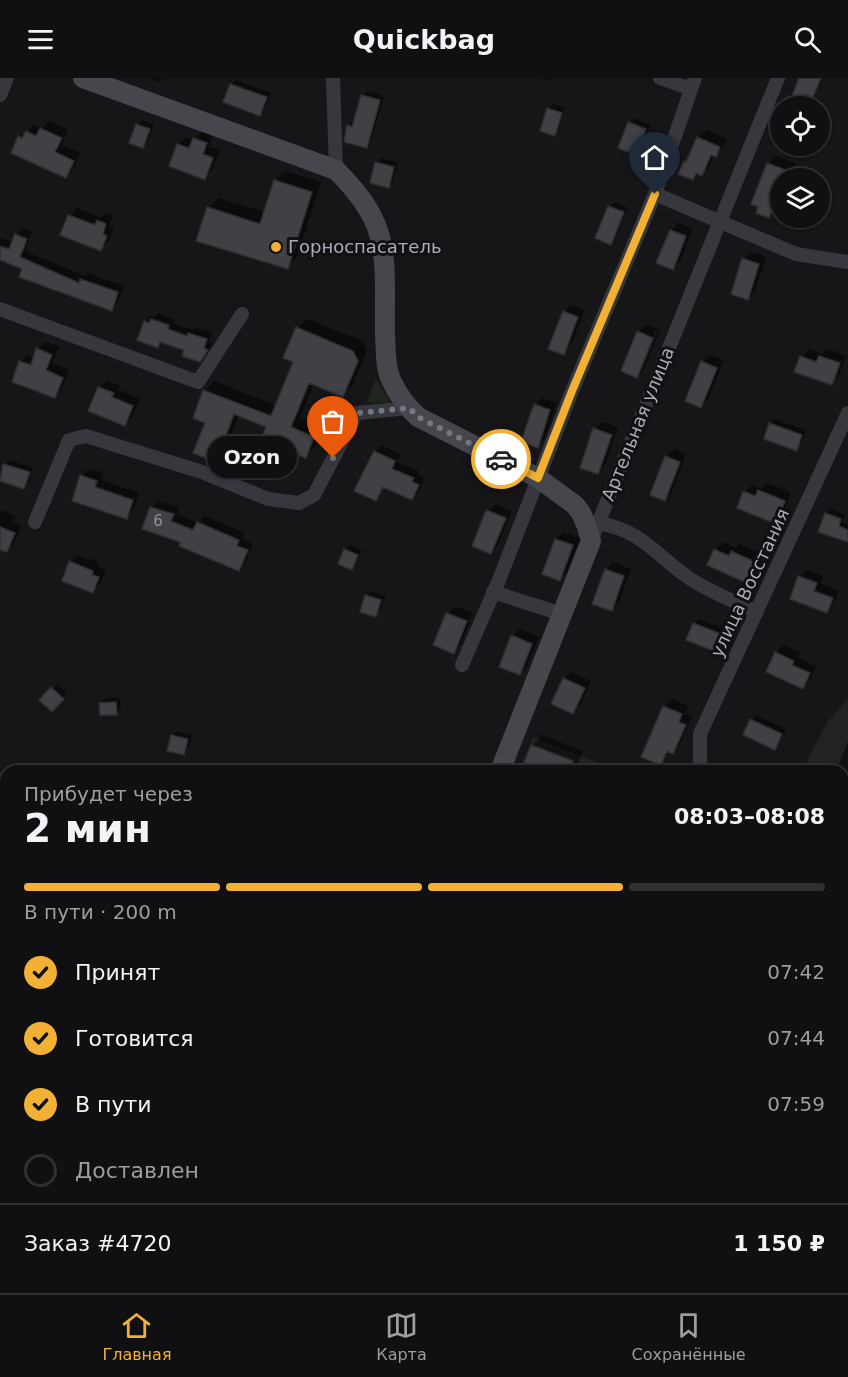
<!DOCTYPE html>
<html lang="ru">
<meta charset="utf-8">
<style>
:root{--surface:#101012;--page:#1e1e20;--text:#f1f3f6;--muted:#9c9d9f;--line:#303032;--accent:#f2b134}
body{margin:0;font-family:"DejaVu Sans",sans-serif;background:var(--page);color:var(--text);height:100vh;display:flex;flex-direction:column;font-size:22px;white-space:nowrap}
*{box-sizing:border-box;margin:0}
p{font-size:20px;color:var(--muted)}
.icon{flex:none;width:33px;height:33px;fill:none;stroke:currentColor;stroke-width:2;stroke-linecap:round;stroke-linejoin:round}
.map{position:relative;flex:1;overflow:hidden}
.details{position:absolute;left:0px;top:687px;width:849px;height:528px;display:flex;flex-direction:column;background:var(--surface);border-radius:18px 18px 0 0;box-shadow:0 2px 4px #0004,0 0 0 2px var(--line)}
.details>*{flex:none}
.fabs{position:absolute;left:770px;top:18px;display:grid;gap:12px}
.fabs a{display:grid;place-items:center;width:60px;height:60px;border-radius:50%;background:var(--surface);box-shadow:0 2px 4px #0004,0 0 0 2px var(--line);font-size:30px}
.pin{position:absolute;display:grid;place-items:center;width:51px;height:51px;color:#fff;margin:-62px -26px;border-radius:50% 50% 50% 0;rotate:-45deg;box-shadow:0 0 6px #0007}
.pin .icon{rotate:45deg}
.courier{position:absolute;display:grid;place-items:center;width:60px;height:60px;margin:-30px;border:4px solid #f2b134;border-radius:50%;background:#fff;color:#222;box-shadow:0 2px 8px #0007}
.bubble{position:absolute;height:42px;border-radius:21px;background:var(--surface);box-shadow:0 2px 4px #0004,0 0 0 2px var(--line);font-size:20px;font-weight:600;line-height:42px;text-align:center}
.headline em{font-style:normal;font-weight:600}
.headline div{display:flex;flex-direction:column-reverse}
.headline{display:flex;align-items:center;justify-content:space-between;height:102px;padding:0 24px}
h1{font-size:39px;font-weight:600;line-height:45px}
.bar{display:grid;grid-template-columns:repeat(4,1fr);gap:9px 6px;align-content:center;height:72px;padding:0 24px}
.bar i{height:8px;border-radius:4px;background:var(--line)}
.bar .current{background:var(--accent)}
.bar p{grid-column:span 4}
.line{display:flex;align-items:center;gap:15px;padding:0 24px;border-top:2px solid var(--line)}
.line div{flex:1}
ol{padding:0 24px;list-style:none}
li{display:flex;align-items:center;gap:18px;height:66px}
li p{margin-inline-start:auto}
li .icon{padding:6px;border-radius:50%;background:var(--accent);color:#111;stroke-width:4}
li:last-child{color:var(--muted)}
li i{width:33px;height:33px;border:3px solid var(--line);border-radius:50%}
header{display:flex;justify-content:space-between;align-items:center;height:78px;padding:0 24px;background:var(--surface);font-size:27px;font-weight:600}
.dock{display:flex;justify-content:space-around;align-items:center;height:84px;border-top:2px solid var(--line);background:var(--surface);font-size:16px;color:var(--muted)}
.dock a{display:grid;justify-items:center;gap:3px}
.dock .current{color:var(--accent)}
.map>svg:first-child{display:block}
.built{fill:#222225}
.green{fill:#1e261f}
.shadow{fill:#0007;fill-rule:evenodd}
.building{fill:#404145;stroke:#303034;stroke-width:1.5}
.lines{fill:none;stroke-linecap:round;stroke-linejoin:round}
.minor{stroke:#37383d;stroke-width:14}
.secondary{stroke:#45474d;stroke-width:20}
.rail{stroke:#4a4c52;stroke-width:4;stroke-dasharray:8 6;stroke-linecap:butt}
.done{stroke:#757880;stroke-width:6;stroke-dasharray:0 10.8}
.route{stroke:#f2b134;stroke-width:8}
.poi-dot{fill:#f2b134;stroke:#111113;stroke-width:2}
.labels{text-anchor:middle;stroke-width:6;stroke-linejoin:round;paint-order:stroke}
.number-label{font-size:15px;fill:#8e929b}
.poi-label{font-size:18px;fill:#a8adb8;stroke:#111113;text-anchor:start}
.street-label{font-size:18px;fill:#a8adb8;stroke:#111113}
</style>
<header><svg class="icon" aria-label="menu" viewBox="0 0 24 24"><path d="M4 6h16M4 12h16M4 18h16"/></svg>Quickbag<svg class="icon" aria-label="search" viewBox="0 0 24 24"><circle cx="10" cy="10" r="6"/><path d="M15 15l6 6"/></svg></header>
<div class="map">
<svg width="848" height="1215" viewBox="0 0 848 1215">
<rect width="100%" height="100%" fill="#161618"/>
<path class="built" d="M848 620V1215H613L615 1209H843V693H802L826 646Z
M533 659 619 693H519Z"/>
<path class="green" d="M376 301 391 325 367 324Z"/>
<path class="shadow" d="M150 0H163L159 4Z
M540 0H552L548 3Z
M801 0H823L817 13 813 17 807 15 802 20Z
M236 2 271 15 264 32 260 37 225 23 232 6Z
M367 13 384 18 371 63 367 68 348 48 353 43 355 44 362 18Z
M553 26 565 30 559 51 554 56 548 31Z
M634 40 650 47 640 71 635 76 630 45Z
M142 42 154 46 148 63 143 68 137 47Z
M49 43 68 52 62 67 80 75 73 91 66 99 19 59 34 47 42 50Z
M706 52 727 61 723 70 714 77 709 89 702 96 698 95 693 100 685 84 690 79 698 60Z
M202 53 213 57 209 69 220 72 212 92 205 100 171 88 179 66 186 59 194 62Z
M776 78 796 86 793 93 786 100H780L777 116 780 117V121L776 131 769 138V86Z
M381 80 398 84 393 103 388 108 377 85Z
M285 93 321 104 297 179 287 189 208 130 218 120 265 134 275 103Z
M614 124 627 130 615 160 611 165 609 129Z
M77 130 101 140 106 135 113 138 109 148 114 150 108 164 101 171 62 156 70 138Z
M678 145 693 151 680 183 673 190 671 153Z
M22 150 32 154 25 173 85 198 88 195 124 208 118 224 111 231 24 190 0 182V160L13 164 16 157Z
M751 174 766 178 755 213 747 220 744 181Z
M571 227 585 232 571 267 563 275 564 234Z
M158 235 174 241 173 245 193 252 195 250 212 255 209 264 213 265 206 276 200 282 186 271 163 263 158 268 145 244 151 238 154 239Z
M307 241 362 263 367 273 352 308 343 317 314 305 300 340 323 349 315 369 305 378 268 348 239 337 230 358 243 363 238 378 228 387 207 344 205 313 214 303 277 328 295 283 298 250Z
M646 247 660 252 644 291 637 298 638 254ZM655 252 658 253 642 291H639Z
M45 264 59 269 52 285 69 292 62 310 55 318 20 284 28 277 35 279 38 271Z
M809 271 822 276 827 271 846 278 839 298 831 305 802 279Z
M710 277 724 282 708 321 701 328 702 284Z
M107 302 120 308 118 312 140 321 132 339 125 346 100 310Z
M542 320 557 324 545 361 538 368 535 327Z
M775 341 806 352 801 366 796 371 771 346Z
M602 344 618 349 605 387 598 395 594 351Z
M382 367 401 377 397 384 419 393 418 397 424 400 419 413 412 420 385 409 376 422 375 374Z
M674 371 686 376 672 414 665 421 666 379Z
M10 382 33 390 29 404 24 409 0 401 5 387Z
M89 391 103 395 101 402 139 415 134 431 126 439 82 398Z
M767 405 791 415 783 436 776 444 745 414 752 407 761 411Z
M158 423 179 429 177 436 198 445 205 438 245 455 242 461 253 466 245 485 239 491 182 464 152 430Z
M495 426 512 433 498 467 491 474 488 433Z
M831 431 845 436 842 444 848 446V463L826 436Z
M2 432 16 438 13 444 22 447 14 465 7 473 0 470V434Z
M564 454 580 460 567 494 560 501 556 461Z
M723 464 736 470 740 466 762 476 753 496 745 503 715 472Z
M350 467 362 472 356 485 352 490 345 472Z
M78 477 99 485 98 489 106 492 100 506 93 513 70 484Z
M613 484 631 491 619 524 611 531 606 492Z
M807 492 823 498 820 505 839 513 834 525 827 533 800 499Z
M371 513 385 518 380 533 375 537 367 518Z
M455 528 473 535 461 566 454 574 435 567 448 536Z
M699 541 724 551 718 566 714 571 694 546Z
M520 551 539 559 527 588 520 595 512 558Z
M783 567 801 575 798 580 816 588 810 601 803 609 776 575Z
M571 594 591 603 580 627 573 634 564 601Z
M57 606 67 615 52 632 42 622Z
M106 620H120L121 630 116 635 101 625Z
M672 621 689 628 685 636 692 639 680 666 673 674 670 673 661 686 643 678 665 628Z
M756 638 786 651 779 665 774 670 751 642Z
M177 653 192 657 188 671 183 676 172 658Z
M542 657 583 673 575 693H522L532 668Z
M848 664V705L843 703V693H836Z
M639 685 663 693H631Z
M843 763 848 764V817H843Z
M843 841H848V886H843Z
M2 1119 6 1122V1139L0 1146V1121Z
M38 1209H54L51 1215H35Z
M184 1209H204L202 1215H182Z
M417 1209H455L450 1215H414Z
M493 1209H534L531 1215H491Z"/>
<path class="building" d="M799 0H821L813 19 805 16 802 22 792 18Z
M230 6 267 19 260 38 223 24Z
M361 17 380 22 367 70 344 64 347 47 352 49Z
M547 30 562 35 555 58 540 53Z
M628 44 646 51 636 77 618 70Z
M136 46 150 51 143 70 129 65Z
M40 50 62 60 55 74 74 83 66 100 11 75 18 58 22 60 26 53 36 58Z
M697 59 720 69 716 79 711 77 702 98 696 95 693 102 678 96 684 83 686 84Z
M193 60 207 65 203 76 213 80 205 102 169 88 177 66 189 70Z
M375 84 394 89 389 110 370 105Z
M767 85 806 100H779L770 123 775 125 769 140 756 135 758 129 751 126Z
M274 102 312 114 288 191 196 163 207 129 260 146Z
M608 128 624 134 611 167 595 160Z
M68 137 95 147 97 142 106 146 103 156 107 158 101 173 60 157Z
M670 152 686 158 673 192 656 185Z
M15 156 27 161 20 179 79 205 80 201 118 214 112 233 19 199 22 191 0 182V168L9 171Z
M742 180 759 186 748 222 731 216Z
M563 233 578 239 564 277 548 271Z
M151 241 169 247 168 251 187 258 188 255 207 261 204 270 208 272 200 284 182 278 184 272 160 264 158 270 137 262 144 243 149 245Z
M296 249 353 273 358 283 343 319 309 305 291 349 314 359 306 380 261 362 266 349 234 336 222 368 235 373 229 389 193 375 205 345 193 340 203 312 271 338 293 284 283 280Z
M637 253 653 260 637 300 621 293Z
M36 270 52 277 46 292 63 300 55 320 12 304 19 283 31 287Z
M800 278 816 284 819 278 840 285 832 307 794 294Z
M701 283 717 290 701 330 685 323Z
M98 309 114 315 112 319 133 328 125 348 88 333Z
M534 326 550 332 538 370 521 364Z
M769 345 802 357 797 373 764 361Z
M593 350 612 357 598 396 580 390Z
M374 373 395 383 392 391 414 400 412 404 419 407 412 422 383 409 376 423 354 413Z
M665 378 680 384 665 423 650 417Z
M3 386 30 394 24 411 0 403Z
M80 397 97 403 95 409 133 422 127 441 72 423Z
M758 412 785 423 776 446 737 430 743 413 755 418Z
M150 429 174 436 171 443 193 452 197 444 239 462 237 468 248 472 239 493 179 468 180 464 142 451Z
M486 432 506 440 491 476 472 468Z
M825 435 841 441 839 448 848 452V464L818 454Z
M0 449 15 455 7 474 0 472Z
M555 461 573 467 560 503 542 496Z
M344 471 358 477 352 492 338 486Z
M714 471 729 478 731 473 755 484 746 505 707 487Z
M69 483 93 493 92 497 99 499 93 515 62 503Z
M605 491 624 498 612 533 592 526Z
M798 498 817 505 814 513 833 520 827 535 790 521Z
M365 517 381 522 376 539 360 534Z
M446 535 467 543 454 576 433 567Z
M693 545 721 556 714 573 686 562Z
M511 557 532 566 520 597 499 589Z
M775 574 794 583 792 587 810 595 803 611 766 594Z
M563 600 585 610 573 636 551 626Z
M51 609 64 621 52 634 39 622Z
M116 624 117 637H100L99 625Z
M663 628 682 636 679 644 686 647 673 676 667 673 661 687 641 679Z
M750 641 782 656 775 672 743 657Z
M171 657 188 661 184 677 167 673Z
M531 667 573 683 570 693H521Z"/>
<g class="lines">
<path class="minor" d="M333 0 336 92
M660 0 691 11
M0 17 7 0
M655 116 796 176 848 184
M0 231 198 304 242 236
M35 444 69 362 86 358 202 394 268 421 299 425 314 417 357 335 409 330
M598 445C647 453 659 483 697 505 716 516 737 525 757 534
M591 463 778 0
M493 514 562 536
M462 587 499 502 572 313 655 116 695 0
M700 693V656L848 335
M0 745 6 750
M273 1209 287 1215
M0 1215 6 1202
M219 1215 222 1209
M586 1215 587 1209"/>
<path class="secondary" d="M83 0 336 92C354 110 372 131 379 156 388 186 384 225 385 257 386 271 385 289 391 302 397 315 407 329 418 339L538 400 575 427 581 435 586 446 591 463 500 693
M291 1215 294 1209"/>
<path class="rail" d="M0 781 6 786
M665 1209 672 1215"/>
</g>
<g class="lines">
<path class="done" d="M333 380 357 335 409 330 418 339 501 381"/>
<path class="route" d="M501 381 538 400 572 313 655 116"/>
</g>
<circle class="poi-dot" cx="276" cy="169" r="6"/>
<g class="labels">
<g class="number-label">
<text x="158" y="448">6</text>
</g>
<g class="poi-label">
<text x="288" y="175">Горноспасатель</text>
</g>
<g class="street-label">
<text transform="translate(638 346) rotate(-68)" y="6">Артельная улица</text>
<text transform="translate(750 505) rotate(-65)" y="6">улица Восстания</text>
</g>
</g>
</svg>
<div class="fabs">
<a><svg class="icon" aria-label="locate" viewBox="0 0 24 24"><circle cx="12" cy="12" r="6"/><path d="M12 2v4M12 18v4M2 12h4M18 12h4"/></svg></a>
<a><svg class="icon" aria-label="layers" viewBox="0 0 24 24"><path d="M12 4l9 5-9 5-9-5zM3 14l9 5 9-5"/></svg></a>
</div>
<div class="pin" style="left:333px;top:380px;background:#ea580c"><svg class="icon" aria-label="bag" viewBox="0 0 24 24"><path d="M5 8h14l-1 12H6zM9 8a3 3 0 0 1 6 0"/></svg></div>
<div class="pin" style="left:655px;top:116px;background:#1f2937"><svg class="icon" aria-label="home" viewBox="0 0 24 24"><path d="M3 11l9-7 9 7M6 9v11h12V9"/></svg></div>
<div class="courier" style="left:501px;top:381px"><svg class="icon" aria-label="car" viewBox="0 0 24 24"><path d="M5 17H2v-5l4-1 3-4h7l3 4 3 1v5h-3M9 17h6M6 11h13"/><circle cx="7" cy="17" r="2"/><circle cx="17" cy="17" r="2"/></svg></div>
<div class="bubble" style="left:207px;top:358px;width:90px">Ozon</div>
<section class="details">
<div class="headline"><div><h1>2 мин</h1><p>Прибудет через</p></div><em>08:03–08:08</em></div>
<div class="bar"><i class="current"></i><i class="current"></i><i class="current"></i><i></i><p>В пути · 200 m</p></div>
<ol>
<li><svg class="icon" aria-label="check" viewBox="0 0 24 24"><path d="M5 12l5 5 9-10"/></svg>Принят<p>07:42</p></li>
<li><svg class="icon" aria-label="check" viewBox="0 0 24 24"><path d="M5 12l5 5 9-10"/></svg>Готовится<p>07:44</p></li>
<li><svg class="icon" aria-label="check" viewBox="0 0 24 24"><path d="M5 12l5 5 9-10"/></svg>В пути<p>07:59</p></li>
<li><i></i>Доставлен</li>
</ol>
<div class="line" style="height:78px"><div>Заказ #4720</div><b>1 150 ₽</b></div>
</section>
</div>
<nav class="dock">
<a class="current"><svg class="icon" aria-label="home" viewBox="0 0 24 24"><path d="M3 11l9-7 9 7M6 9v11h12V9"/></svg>Главная</a>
<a><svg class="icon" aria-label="map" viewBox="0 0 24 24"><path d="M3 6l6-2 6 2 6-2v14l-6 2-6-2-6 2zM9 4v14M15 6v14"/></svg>Карта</a>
<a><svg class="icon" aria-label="saved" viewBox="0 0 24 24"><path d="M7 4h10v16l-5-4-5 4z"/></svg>Сохранённые</a>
</nav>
